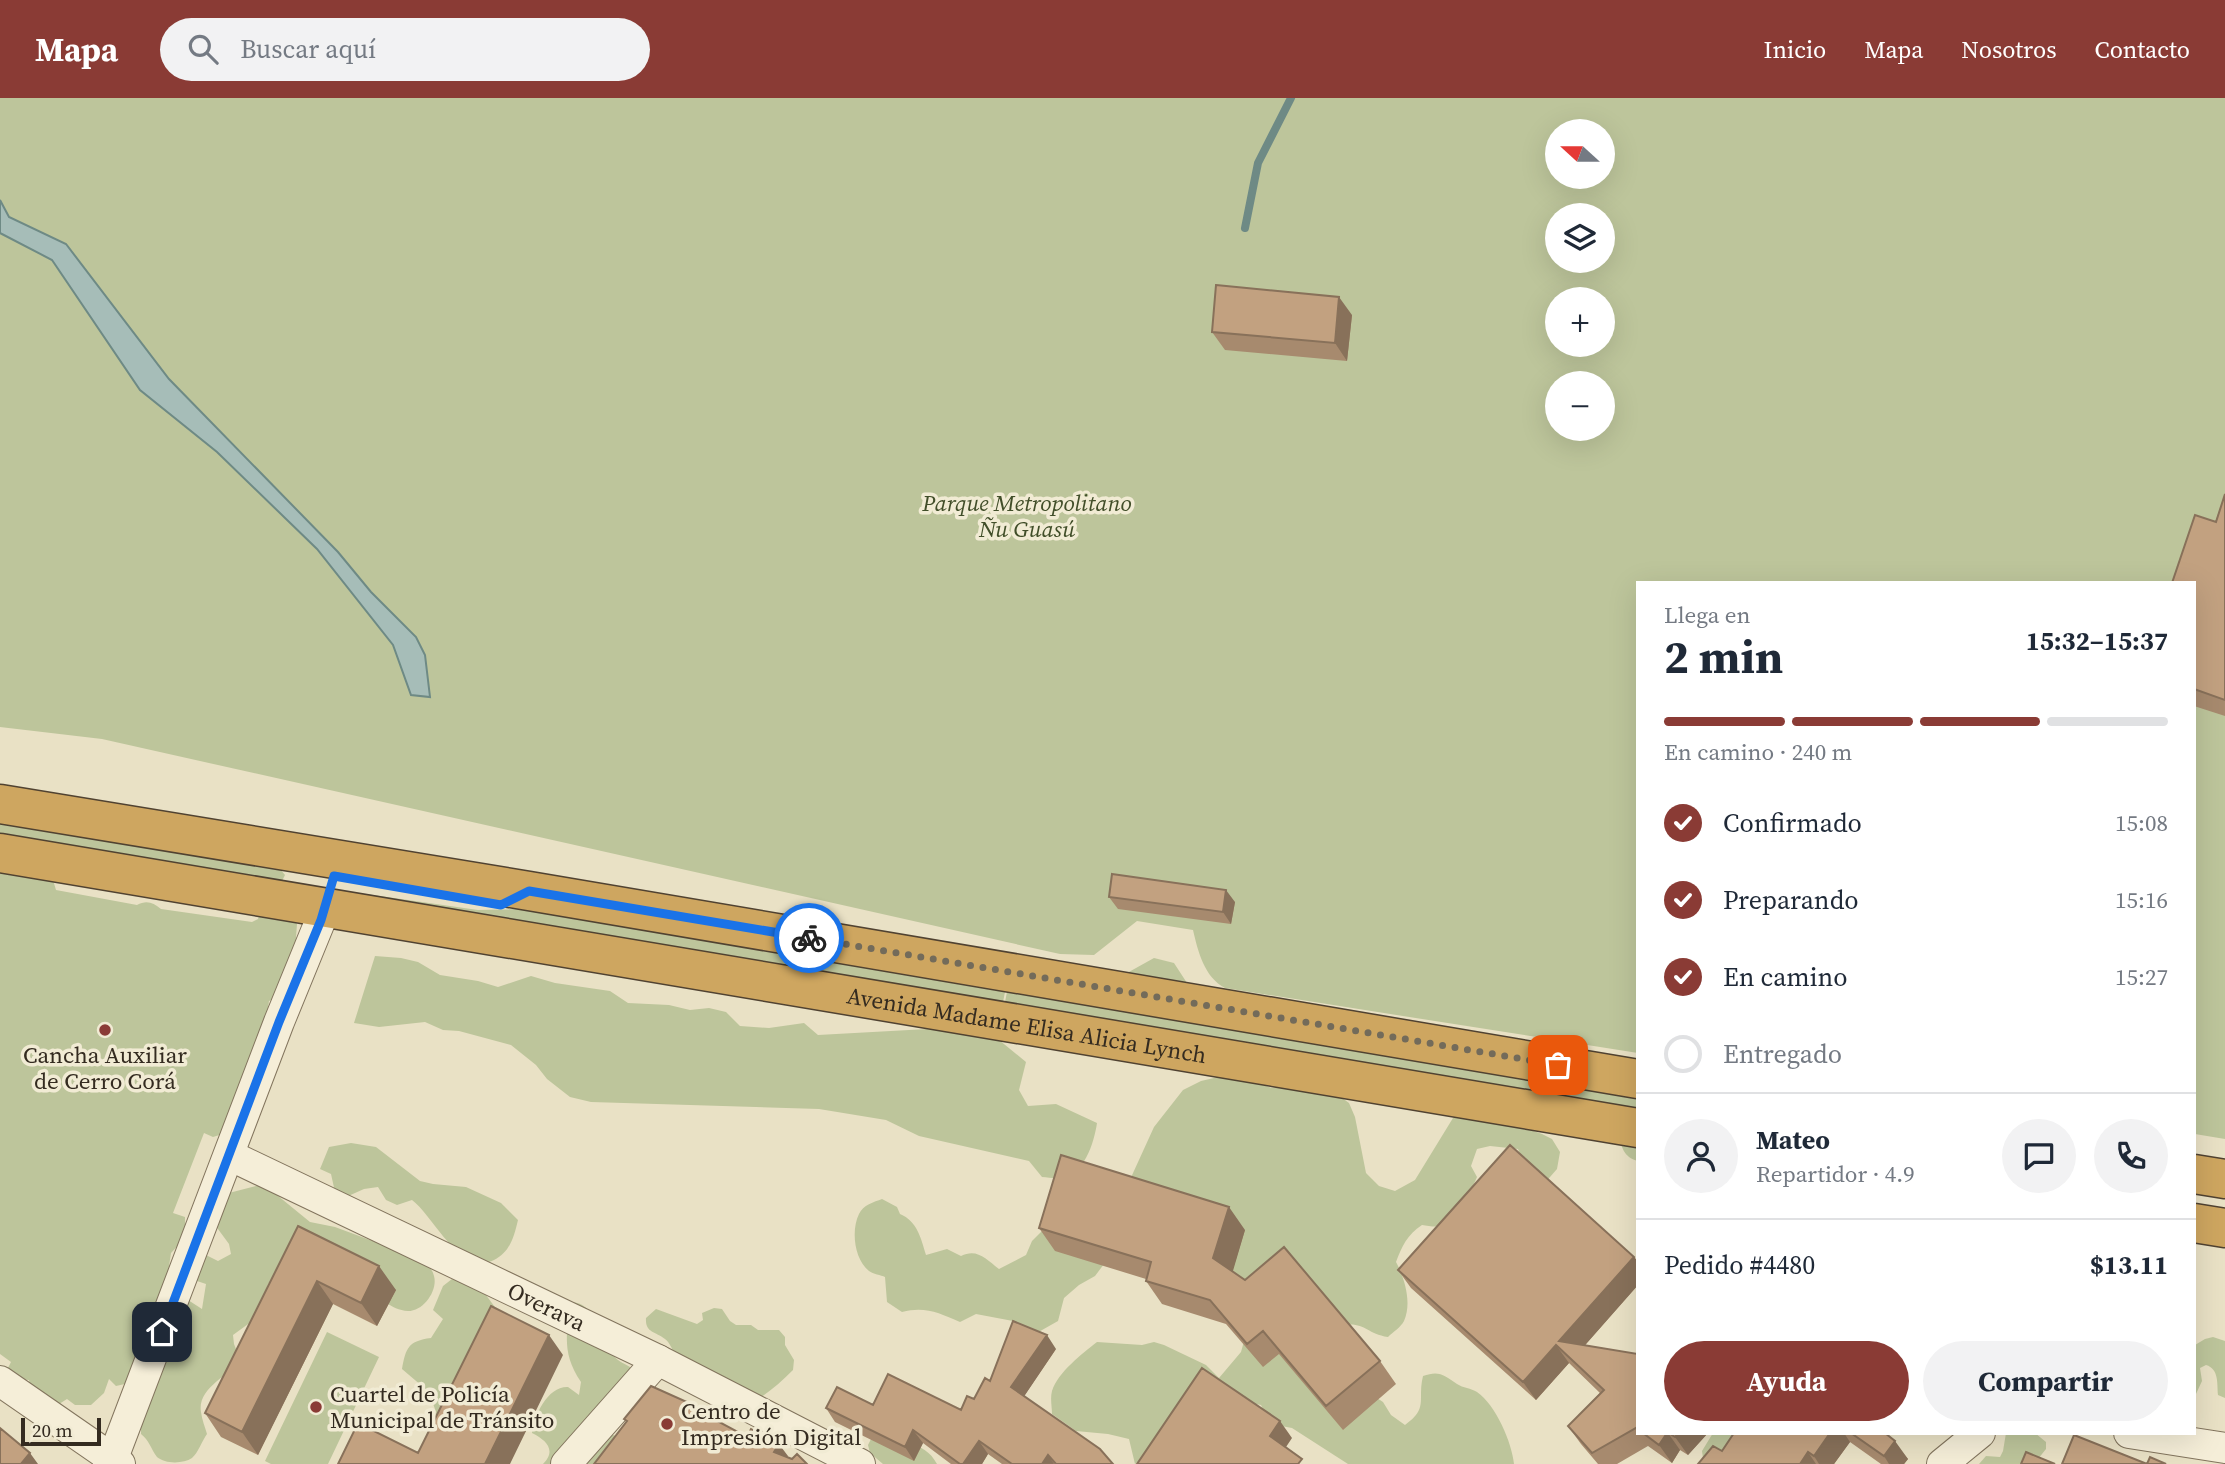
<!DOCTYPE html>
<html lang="es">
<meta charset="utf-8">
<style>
:root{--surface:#fff;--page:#f2f2f3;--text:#1f2937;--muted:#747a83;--line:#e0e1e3;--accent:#8a3b35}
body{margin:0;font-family:"Source Serif 4",serif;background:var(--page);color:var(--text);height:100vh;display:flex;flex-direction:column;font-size:26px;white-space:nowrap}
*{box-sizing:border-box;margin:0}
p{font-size:23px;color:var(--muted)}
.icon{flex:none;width:38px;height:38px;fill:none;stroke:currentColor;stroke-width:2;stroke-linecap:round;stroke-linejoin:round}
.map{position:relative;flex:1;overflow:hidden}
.sheet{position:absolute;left:1636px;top:483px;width:560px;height:854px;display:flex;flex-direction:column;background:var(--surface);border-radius:0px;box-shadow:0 7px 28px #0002}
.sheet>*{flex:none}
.needle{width:46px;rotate:291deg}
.tools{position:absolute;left:1545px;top:21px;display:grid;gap:14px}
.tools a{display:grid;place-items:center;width:70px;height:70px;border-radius:50%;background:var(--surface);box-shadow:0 7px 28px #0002;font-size:35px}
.scale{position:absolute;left:21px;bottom:18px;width:80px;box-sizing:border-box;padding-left:7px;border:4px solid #342b20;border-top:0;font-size:19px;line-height:24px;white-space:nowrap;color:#342b20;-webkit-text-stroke:5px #f1ebd4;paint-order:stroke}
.pin{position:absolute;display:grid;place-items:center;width:60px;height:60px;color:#fff;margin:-30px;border-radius:14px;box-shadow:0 4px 10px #0006}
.courier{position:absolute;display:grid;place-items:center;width:70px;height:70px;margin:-35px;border:5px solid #1a73e8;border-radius:50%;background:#fff;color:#222;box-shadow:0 2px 9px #0007}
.overview em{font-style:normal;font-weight:700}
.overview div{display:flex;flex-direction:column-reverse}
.overview{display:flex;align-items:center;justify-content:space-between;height:119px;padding:0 28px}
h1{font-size:46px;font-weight:700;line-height:52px}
.bar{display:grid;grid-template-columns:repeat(4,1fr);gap:10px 7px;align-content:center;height:84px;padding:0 28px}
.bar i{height:9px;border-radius:5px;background:var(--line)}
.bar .selected{background:var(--accent)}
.bar p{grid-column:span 4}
.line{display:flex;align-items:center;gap:18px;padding:0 28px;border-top:2px solid var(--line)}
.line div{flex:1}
.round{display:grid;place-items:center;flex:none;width:74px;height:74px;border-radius:37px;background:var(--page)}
ol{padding:0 28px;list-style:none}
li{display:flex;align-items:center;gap:21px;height:77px}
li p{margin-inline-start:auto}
li .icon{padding:7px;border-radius:50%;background:var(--accent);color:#fff;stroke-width:4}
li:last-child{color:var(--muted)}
li i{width:38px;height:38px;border:4px solid var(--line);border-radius:50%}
.cta{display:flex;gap:14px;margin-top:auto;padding:14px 28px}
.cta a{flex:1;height:80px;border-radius:42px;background:var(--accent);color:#fff;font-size:28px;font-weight:700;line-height:80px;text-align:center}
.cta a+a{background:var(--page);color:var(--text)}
header{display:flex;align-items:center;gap:42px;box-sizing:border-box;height:98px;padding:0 35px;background:var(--accent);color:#fff}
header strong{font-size:33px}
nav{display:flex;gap:38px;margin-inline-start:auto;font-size:24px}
.search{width:490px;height:63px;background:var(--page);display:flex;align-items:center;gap:18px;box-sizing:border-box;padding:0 24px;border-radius:38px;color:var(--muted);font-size:26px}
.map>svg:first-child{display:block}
.green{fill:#bdc59b;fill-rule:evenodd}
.water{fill:#a6bdb8;stroke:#6e8a85;stroke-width:2}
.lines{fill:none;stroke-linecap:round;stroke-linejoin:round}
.stream{stroke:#6e8a85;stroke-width:8}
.minor-casing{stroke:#82745d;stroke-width:32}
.highway-casing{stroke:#504231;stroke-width:41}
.minor{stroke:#f5eed8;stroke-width:30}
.highway{stroke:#cea660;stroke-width:38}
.wall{fill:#a78a6e}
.shaded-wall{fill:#88715a}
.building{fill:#c2a180;stroke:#88715a;stroke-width:2}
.done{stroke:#736b5a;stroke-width:7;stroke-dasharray:0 12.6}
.route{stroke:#1a73e8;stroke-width:9}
.poi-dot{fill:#8a3b35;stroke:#f1ebd4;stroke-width:2.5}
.labels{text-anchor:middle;stroke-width:7;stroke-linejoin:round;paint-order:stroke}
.park-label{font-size:23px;font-style:italic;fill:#414e29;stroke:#f1ebd4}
.street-label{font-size:23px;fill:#342b20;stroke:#f1ebd4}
.poi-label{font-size:23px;fill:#342b20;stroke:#f1ebd4;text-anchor:start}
</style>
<header>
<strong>Mapa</strong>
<div class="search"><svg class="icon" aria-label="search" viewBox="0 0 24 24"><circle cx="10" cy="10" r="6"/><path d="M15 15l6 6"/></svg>Buscar aquí</div>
<nav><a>Inicio</a><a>Mapa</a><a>Nosotros</a><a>Contacto</a></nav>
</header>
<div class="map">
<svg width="2225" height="1366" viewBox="0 0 2225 1366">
<rect width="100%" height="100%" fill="#e9e1c5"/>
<path class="green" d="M0 0H2225V1041L2195 1036 2194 485H1638V955L1225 890C1204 879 1198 853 1193 832L1137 823 1094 857 1060 856 102 641 0 629ZM1558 33H1603V79H1558ZM1558 117H1603V163H1558ZM1558 201H1603V247H1558ZM1558 285H1603V331H1558Z
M0 721 280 771 285 777 281 785 53 782 56 792 137 807C146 802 153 804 161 811L252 824 258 821 260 814 293 820 297 826 296 839 298 852 275 900 269 903 267 917 226 1035 213 1039 204 1035 173 1115 185 1119V1140L171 1155 168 1175 155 1217C139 1224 143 1237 140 1251 138 1263 132 1274 129 1285L116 1288 109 1281 104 1295 91 1307H75L67 1301 56 1308 30 1289 29 1282C19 1281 12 1281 8 1270L11 1264 0 1256Z
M366 796 478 812 518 811 1005 894 1002 909 364 799Z
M375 858 401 860 418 864 440 877 478 883 498 889 531 878 555 885 610 893 628 905 669 907 690 912 709 910 726 914 740 928 769 930 804 925 818 937 982 928 1026 964 1019 992 1028 1008 1056 1006 1097 1025C1094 1045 1084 1078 1060 1080 1054 1081 1048 1079 1042 1079L1029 1063 919 1038 886 1022 819 1011 591 1004 570 999 547 981 536 967 511 947 459 933 443 932 425 924 379 929 354 925Z
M1154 860 1174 865 1187 885 1126 877 1127 875Z
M1007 894 1580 991 1583 985 1609 984 1614 997 1638 1001V1063C1623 1059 1622 1049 1618 1036L1004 909Z
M1231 976 1272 990 1290 986 1334 994 1349 1005 1355 1019 1366 1075 1379 1088 1395 1093 1415 1082 1453 1020 1466 1009 1542 1036 1552 1041 1560 1054 1557 1071 1536 1095 1518 1051 1490 1048 1477 1051 1471 1068 1477 1079C1472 1091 1456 1120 1445 1127 1438 1130 1429 1128 1422 1127 1407 1137 1402 1148 1396 1164 1405 1181 1412 1205 1404 1223 1401 1229 1393 1234 1388 1239 1364 1235 1365 1222 1338 1228L1368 1294 1383 1304 1391 1317 1405 1327C1429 1310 1417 1302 1423 1278 1439 1272 1444 1277 1457 1286 1463 1290 1471 1290 1477 1294 1496 1307 1512 1345 1514 1366H1348L1292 1330 1276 1327 1266 1317 1261 1307 1213 1297 1157 1350 1135 1366 1129 1341 1108 1336 1076 1333 1052 1316C1052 1309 1050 1300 1052 1293 1058 1274 1082 1256 1097 1244L1142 1247 1154 1244 1164 1247 1206 1267 1219 1280 1241 1254 1251 1218 1123 1097 1154 1029 1183 992 1201 983Z
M351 1045 376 1049 420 1083 433 1086 466 1089 501 1105 518 1122C514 1139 510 1154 494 1162 460 1179 433 1117 412 1102L397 1107 386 1102 378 1089 364 1091 337 1103 331 1076 320 1071 329 1049Z
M260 1087 272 1093 310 1124 335 1129 421 1161C427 1166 432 1170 434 1178 438 1192 424 1213 408 1213 390 1212 381 1198 365 1193 337 1184 308 1180 280 1174L268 1186 263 1207 255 1221 233 1237 234 1246 241 1264C228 1277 197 1291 201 1314 202 1322 205 1329 207 1336 202 1343 198 1355 192 1360 183 1366 165 1366 157 1359 151 1351 149 1342 141 1336V1327L158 1266 180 1255 187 1236 180 1233 182 1204 188 1202 202 1211 206 1186 197 1183 196 1162 206 1157 218 1163 231 1156 229 1146 215 1127 225 1096Z
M882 1101 897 1109 900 1116C917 1123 921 1140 926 1157L947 1151 961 1158C977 1150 986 1161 999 1171L1026 1157 1032 1143 1050 1125 1104 1166 1095 1178 1079 1187 1064 1200 1058 1223 1035 1236 1013 1223 976 1216 960 1224C939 1215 925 1208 902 1214L887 1204 885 1179C881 1177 873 1176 869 1173 854 1161 851 1132 859 1116 863 1107 874 1104 882 1101Z
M452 1181 483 1193 500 1216 431 1334 436 1314 429 1294 402 1271C406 1250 408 1243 431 1240L443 1221 433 1212 443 1188Z
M571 1204C595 1204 599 1238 611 1255 616 1262 623 1265 630 1269L631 1275 618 1289 612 1291 607 1296 610 1336 616 1338 608 1366H543C557 1352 546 1342 532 1335 534 1317 548 1288 568 1289L579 1297 581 1284C562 1256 566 1236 571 1204Z
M714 1210 722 1211 730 1223 736 1227H751L758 1232H779L785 1239V1247L794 1262 793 1272C779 1286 765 1298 748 1307L675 1257C672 1251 670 1245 665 1241 655 1233 645 1235 646 1220L656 1211 697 1226 703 1222 702 1215Z
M327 1234 379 1259 328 1366H271L265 1363Z
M2213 1239 2225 1243V1300L2218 1297C2217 1285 2219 1271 2206 1267L2200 1270 2202 1283 2196 1296 2195 1312V1247L2205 1241Z
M1713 1335H1754L1710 1362 1703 1360 1702 1353Z
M2006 1335H2035L2046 1344V1351L2034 1366H1979L1986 1358 2000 1359 2003 1353Z
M871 1341C896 1344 924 1341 937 1366H883L870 1355 868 1347Z"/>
<path class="water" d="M0 102 9 119 66 146 169 281 338 454 371 494 416 539 425 557 430 599 411 597 393 547 317 451 217 354 140 292 52 162 0 135Z"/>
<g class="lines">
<path class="stream" d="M1245 130 1258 65 1291 0"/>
<g class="minor-casing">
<g id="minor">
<path id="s1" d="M229 1057 658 1262 860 1366"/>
<path d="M0 1283 120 1366"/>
<path d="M2129 1335 2225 1350"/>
<path d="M108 1366 113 1360 279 924 326 809"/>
<path d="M566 1366 658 1262"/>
<path d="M1942 1366 1980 1335"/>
</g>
</g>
<g class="highway-casing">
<g id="highway">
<path d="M0 706 529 793 1638 981"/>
<path id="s2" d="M0 755 1638 1030"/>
<path d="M2194 1076 2225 1081"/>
<path d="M2194 1125 2225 1130"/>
</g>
</g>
<use href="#minor" class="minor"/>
<use href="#highway" class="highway"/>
</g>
<path class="wall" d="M1352 217 1347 263 1225 252 1212 234Z
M2225 396V618L2194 608V485Z
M1109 799 1235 804 1231 826 1118 811Z
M298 1128 396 1192 377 1228 333 1206 258 1357 221 1339 205 1315Z
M1039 1130 1245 1132 1232 1174 1245 1182 1380 1263 1396 1286 1343 1332 1279 1256 1263 1269 1226 1226 1162 1206 1146 1183V1181L1055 1153Z
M1634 1159 1638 1164V1187L1585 1247 1638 1256V1335H1708L1688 1357 1680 1352 1672 1365 1648 1348 1617 1366H1598L1581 1346 1568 1328 1600 1295 1569 1265 1536 1302 1411 1190 1398 1172Z
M1056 1251 1024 1298 1113 1366H1002L988 1356 982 1366H951L923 1345 914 1363 835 1324 826 1310 873 1307 961 1312 974 1301 990 1283Z
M1734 1335H1885L1908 1361 1904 1366H1881L1850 1344 1834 1366H1698L1722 1353Z"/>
<path class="shaded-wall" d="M1339 199 1352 217 1347 263 1335 245Z
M1226 792 1235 804 1231 826 1223 814Z
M1229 1109 1245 1132 1230 1183 1213 1160Z
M1634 1159 1638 1164V1187L1572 1262 1559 1243Z
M379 1168 396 1192 377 1228 361 1205Z
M317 1183 333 1206 258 1357 242 1334Z
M549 1237 563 1257 510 1366H485Z
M1047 1237 1056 1251 1021 1303 1011 1289Z
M1556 1247 1569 1265 1536 1302 1523 1284Z
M1280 1323 1292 1340 1282 1355 1270 1338Z
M913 1332 923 1345 914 1363 905 1349Z
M1667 1335H1668L1680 1352 1672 1365 1659 1347Z
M1678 1335H1708L1688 1357 1675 1339Z
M1830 1335H1844L1850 1344 1834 1366H1819L1814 1358Z
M979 1343 988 1356 982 1366H963Z
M1895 1343 1908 1361 1904 1366H1889L1884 1358Z
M779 1346 788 1358 783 1366 774 1354Z
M1808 1354 1816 1366H1800Z
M30 1355 38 1366H21Z
M1048 1357 1054 1366H1042Z"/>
<path class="building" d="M1216 187 1339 199 1335 245 1212 234Z
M2225 396V602L2194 591V485H2172L2195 417 2216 424Z
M1112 776 1226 792 1223 814 1109 799Z
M1510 1047 1634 1159 1559 1243 1638 1256V1331L1636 1330 1592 1355 1568 1328 1604 1292 1556 1247 1523 1284 1398 1172Z
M1061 1057 1229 1109 1213 1160 1245 1182 1284 1149 1380 1263 1326 1308 1263 1233 1247 1246 1210 1202 1146 1183 1151 1164 1039 1130Z
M298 1128 379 1168 361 1205 317 1183 242 1334 205 1315Z
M491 1208 549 1237 485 1366H338L358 1325 418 1355Z
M1013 1223 1047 1237 1011 1289 1100 1351 1113 1366H1056L1048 1357 1042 1366H1012L979 1343 963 1366H960L913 1332 905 1349 826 1310 837 1289 873 1307 888 1276 961 1312 967 1298 974 1301 985 1280 990 1283Z
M1202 1270 1280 1323 1270 1338 1302 1361 1298 1366H1137Z
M651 1288 707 1313 706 1317 747 1339 751 1331 779 1346 774 1354 792 1361 797 1356 807 1366H594L627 1323 624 1321Z
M0 1330 30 1355 21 1366H0Z
M1643 1335H1667L1659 1347Z
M1669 1335H1678L1675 1339Z
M1734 1335H1830L1814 1358 1808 1354 1800 1366H1698L1713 1348 1722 1353Z
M1851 1335H1885L1895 1343 1884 1358Z
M2074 1337 2147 1366 2150 1359 2166 1366H2062Z
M2026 1354 2055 1366H2021Z"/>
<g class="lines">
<path class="done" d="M809 840 1558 967"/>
<path class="route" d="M162 1234 279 924 321 822 334 778 501 807 529 793 809 840"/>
</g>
<g class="poi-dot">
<circle cx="105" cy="932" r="7"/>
<circle cx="316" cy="1309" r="7"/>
<circle cx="667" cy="1326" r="7"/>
</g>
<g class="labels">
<g class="park-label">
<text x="1027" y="413">Parque Metropolitano<tspan x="1027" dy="26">Ñu Guasú</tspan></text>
</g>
<g class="street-label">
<text dy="8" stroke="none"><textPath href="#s2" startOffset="1041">Avenida Madame Elisa Alicia Lynch</textPath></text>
<text dy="8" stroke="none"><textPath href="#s1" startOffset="352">Overava</textPath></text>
</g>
<g class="poi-label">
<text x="105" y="965" text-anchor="middle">Cancha Auxiliar<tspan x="105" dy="26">de Cerro Corá</tspan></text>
<text x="330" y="1304">Cuartel de Policía<tspan x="330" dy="26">Municipal de Tránsito</tspan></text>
<text x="681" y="1321">Centro de<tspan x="681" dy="26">Impresión Digital</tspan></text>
</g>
</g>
</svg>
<div class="tools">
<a><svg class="needle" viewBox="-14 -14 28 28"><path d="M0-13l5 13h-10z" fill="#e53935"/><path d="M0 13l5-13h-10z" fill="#747a83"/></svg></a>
<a><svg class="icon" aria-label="layers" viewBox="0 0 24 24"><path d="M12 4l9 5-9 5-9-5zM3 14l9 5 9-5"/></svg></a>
<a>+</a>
<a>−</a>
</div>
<div class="scale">20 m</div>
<div class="pin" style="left:1558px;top:967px;background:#ea580c"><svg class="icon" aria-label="bag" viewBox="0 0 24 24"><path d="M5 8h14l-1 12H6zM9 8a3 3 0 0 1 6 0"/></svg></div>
<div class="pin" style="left:162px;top:1234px;background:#1f2937"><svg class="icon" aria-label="home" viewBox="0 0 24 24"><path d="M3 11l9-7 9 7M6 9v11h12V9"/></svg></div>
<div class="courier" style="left:809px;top:840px"><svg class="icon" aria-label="bike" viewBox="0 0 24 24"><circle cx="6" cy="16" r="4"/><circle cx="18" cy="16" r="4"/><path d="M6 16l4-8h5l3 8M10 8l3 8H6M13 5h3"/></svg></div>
<section class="sheet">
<div class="overview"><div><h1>2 min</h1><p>Llega en</p></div><em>15:32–15:37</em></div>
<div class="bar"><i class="selected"></i><i class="selected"></i><i class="selected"></i><i></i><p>En camino · 240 m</p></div>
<ol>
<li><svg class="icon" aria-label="check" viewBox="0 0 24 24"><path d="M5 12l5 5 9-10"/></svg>Confirmado<p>15:08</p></li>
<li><svg class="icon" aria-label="check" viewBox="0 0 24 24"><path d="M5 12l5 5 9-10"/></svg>Preparando<p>15:16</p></li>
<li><svg class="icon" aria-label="check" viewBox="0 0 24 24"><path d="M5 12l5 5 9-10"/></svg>En camino<p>15:27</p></li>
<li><i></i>Entregado</li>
</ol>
<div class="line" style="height:126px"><a class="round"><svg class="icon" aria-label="person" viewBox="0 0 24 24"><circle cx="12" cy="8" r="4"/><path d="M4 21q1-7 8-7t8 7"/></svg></a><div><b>Mateo</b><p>Repartidor · 4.9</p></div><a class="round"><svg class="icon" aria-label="chat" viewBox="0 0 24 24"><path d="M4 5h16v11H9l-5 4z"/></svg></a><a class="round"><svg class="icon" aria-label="phone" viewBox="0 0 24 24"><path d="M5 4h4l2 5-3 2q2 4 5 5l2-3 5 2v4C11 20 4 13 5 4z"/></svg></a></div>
<div class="line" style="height:91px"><div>Pedido #4480</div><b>$13.11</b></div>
<div class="cta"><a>Ayuda</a><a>Compartir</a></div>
</section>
</div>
